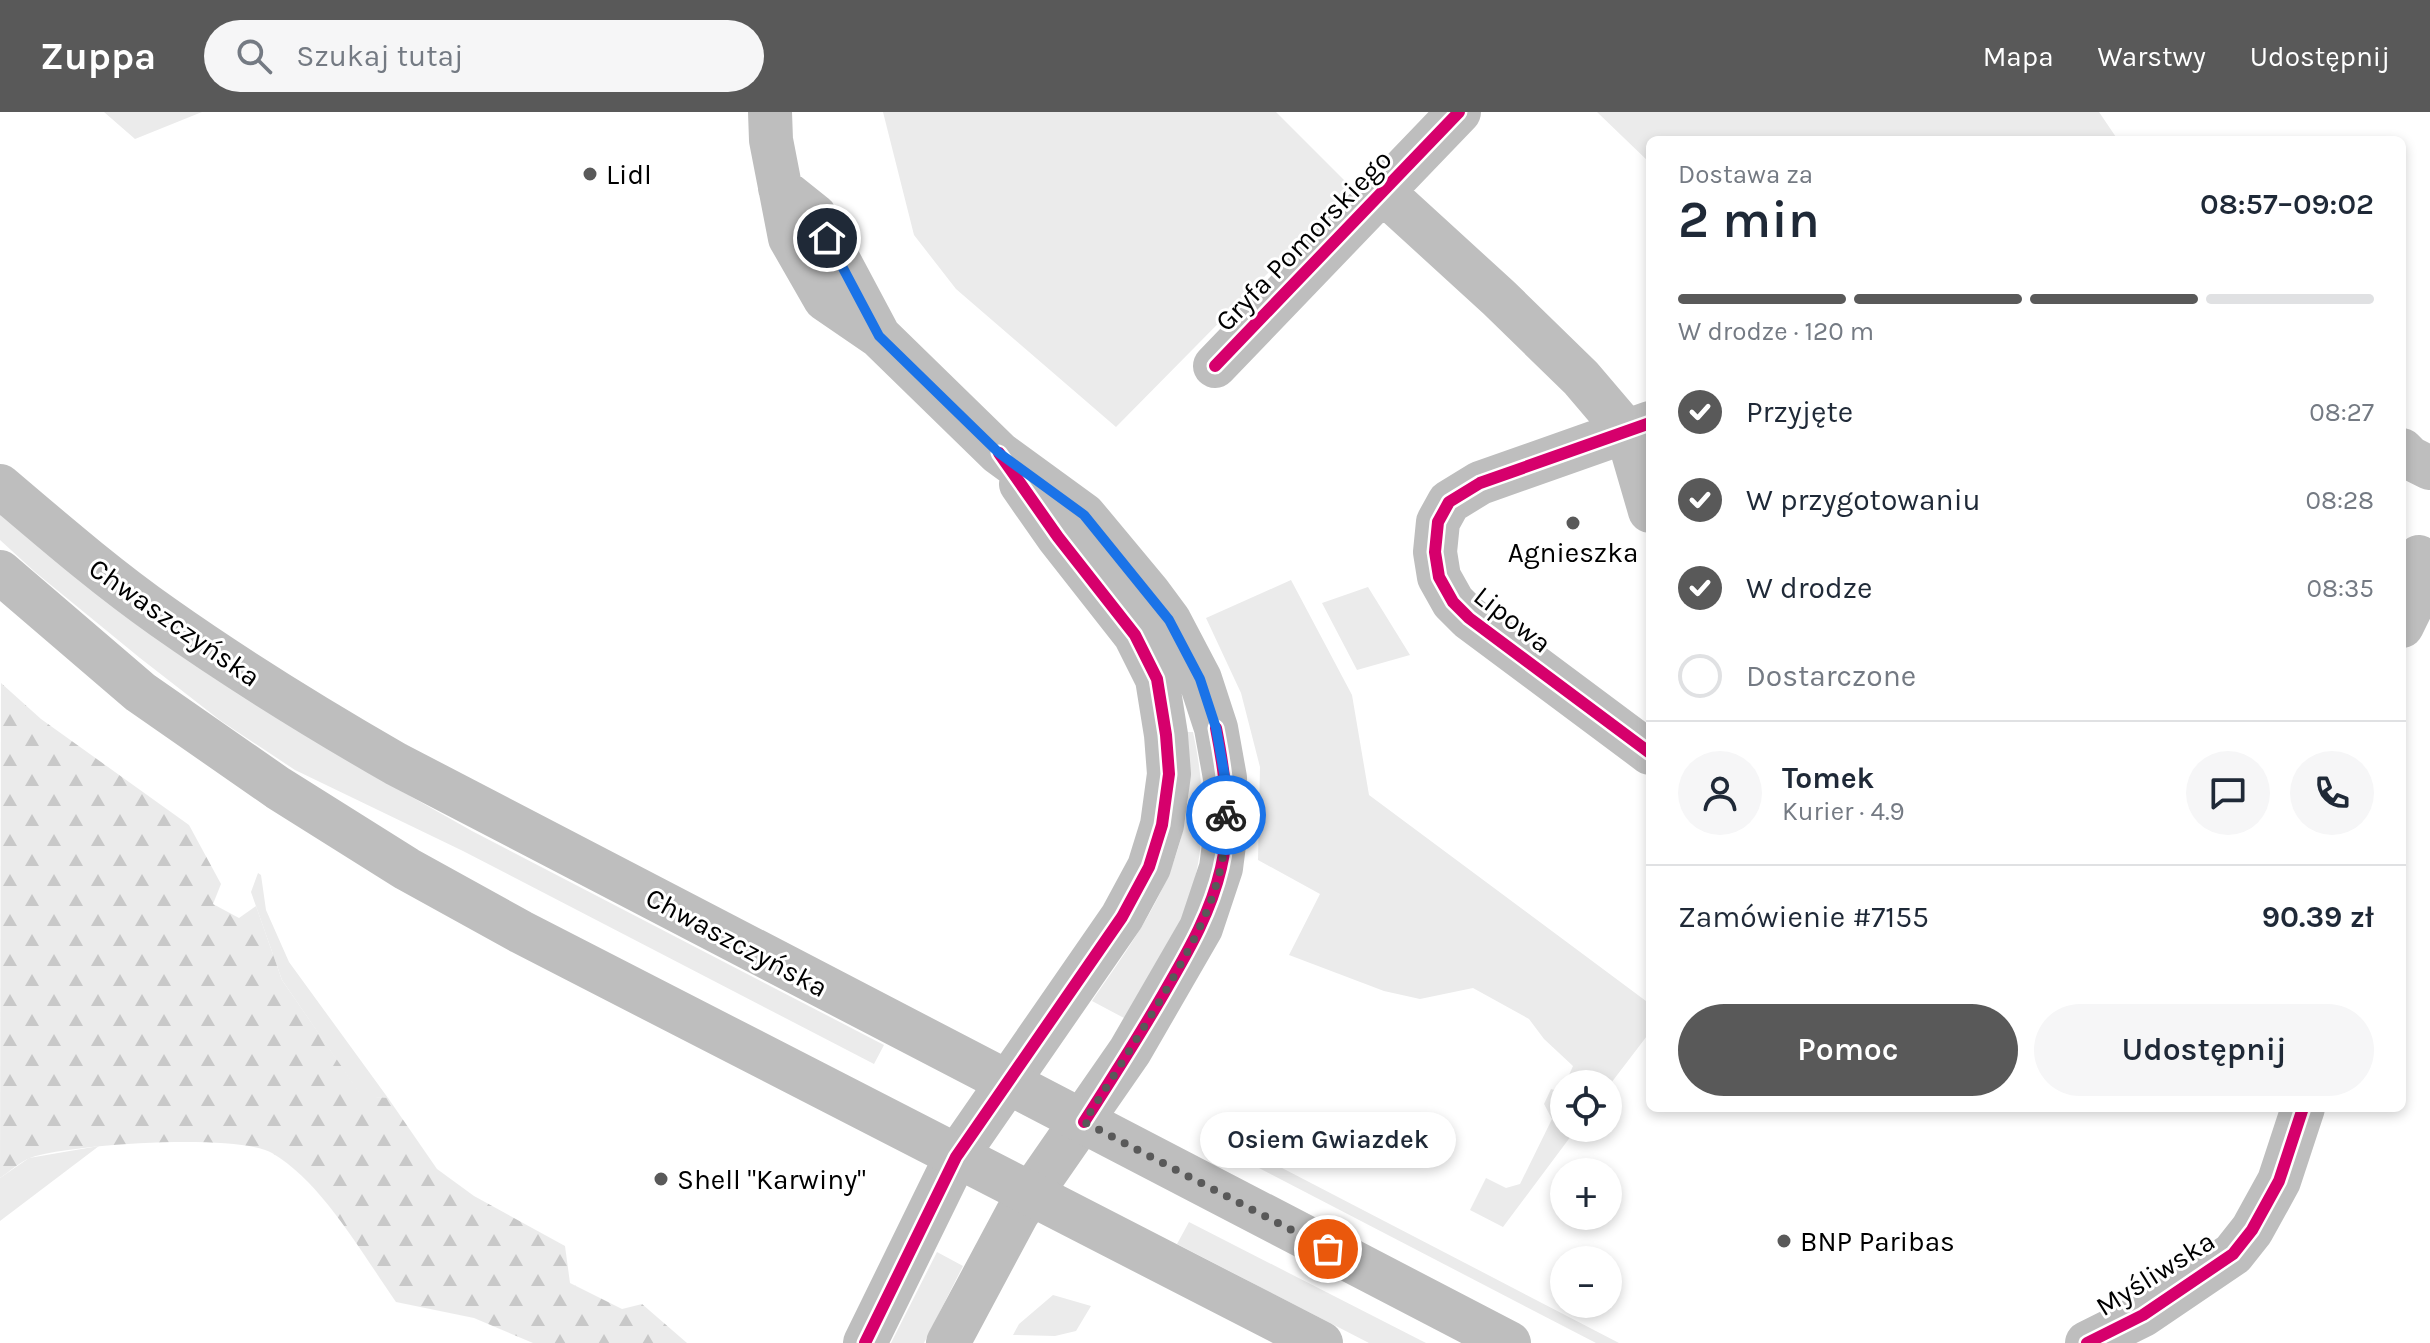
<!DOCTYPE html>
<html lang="pl">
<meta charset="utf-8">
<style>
:root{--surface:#fff;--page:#f6f6f7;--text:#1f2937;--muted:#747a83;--line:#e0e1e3;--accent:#595959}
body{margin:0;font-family:Karla,sans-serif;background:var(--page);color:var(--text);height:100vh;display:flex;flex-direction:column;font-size:30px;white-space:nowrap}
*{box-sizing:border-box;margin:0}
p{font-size:26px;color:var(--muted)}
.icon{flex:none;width:44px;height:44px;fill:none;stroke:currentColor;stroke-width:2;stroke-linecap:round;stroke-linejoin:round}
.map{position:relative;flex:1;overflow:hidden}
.sheet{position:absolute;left:1646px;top:24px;width:760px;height:976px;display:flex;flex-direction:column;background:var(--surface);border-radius:12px;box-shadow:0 4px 12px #0003}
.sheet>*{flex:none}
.fabs{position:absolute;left:1550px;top:958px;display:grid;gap:16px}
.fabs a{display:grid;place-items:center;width:72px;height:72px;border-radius:50%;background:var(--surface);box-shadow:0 4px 12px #0003;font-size:40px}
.pin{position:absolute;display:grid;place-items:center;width:68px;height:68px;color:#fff;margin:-34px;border:4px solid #fff;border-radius:50%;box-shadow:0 2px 8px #0007}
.courier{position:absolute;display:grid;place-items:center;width:80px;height:80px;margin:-40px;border:6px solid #1a73e8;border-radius:50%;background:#fff;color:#222;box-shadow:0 2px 10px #0007}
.bubble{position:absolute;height:56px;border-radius:28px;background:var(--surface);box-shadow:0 4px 12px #0003;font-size:26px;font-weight:600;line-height:56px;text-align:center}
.headline em{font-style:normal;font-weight:600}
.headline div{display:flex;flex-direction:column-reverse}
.headline{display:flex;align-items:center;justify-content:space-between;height:136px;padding:0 32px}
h1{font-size:52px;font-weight:600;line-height:60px}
.bar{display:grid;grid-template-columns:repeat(4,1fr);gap:12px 8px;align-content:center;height:96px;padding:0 32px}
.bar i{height:10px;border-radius:6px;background:var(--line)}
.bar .current{background:var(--accent)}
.bar p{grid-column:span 4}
.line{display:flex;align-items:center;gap:20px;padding:0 32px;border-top:2px solid var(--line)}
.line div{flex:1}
.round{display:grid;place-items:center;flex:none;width:84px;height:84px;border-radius:42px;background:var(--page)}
ol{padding:0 32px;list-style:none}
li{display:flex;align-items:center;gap:24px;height:88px}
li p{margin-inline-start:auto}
li .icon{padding:8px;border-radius:50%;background:var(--accent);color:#fff;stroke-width:4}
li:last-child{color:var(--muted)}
li i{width:44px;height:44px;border:4px solid var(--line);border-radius:50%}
.cta{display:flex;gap:16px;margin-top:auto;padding:16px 32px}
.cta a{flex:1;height:92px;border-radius:48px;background:var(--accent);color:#fff;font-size:32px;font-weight:600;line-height:92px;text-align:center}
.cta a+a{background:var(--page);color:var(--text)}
header{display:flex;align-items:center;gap:48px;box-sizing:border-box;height:112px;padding:0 40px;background:var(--accent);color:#fff}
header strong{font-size:38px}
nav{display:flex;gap:44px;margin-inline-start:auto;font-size:28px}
.search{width:560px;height:72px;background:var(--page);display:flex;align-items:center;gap:20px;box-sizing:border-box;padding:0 28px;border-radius:44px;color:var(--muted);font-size:30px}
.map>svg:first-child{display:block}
.green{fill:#ebebeb}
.forest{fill:url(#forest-firs)}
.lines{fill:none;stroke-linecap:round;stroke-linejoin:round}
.minor{stroke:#bebebe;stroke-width:44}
.major{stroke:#bebebe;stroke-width:44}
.cycleway-casing{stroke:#fff;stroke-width:17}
.cycleway{stroke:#d6006c;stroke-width:12}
.done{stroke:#595959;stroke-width:8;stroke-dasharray:0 14.4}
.route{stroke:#1a73e8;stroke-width:10}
.poi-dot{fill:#595959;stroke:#fff;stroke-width:3}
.labels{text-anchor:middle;stroke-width:6;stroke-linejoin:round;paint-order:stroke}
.poi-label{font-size:28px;fill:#000;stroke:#fff;text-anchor:start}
.street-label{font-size:28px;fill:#000;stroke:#fff}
</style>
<header>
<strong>Zuppa</strong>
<div class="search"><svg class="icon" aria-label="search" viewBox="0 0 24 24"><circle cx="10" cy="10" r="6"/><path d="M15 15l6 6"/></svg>Szukaj tutaj</div>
<nav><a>Mapa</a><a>Warstwy</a><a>Udostępnij</a></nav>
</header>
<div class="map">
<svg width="2430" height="1231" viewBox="0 0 2430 1231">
<defs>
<pattern id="forest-firs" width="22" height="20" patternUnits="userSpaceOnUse" patternTransform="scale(2)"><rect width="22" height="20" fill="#ebebeb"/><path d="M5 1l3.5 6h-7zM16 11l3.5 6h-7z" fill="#c8c8c8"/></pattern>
</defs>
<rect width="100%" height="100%" fill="#fff"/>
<path class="green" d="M104 0H202L135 27Z
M883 0H1276L1352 76 1116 315 956 177 914 123Z
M1597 0H2099L2118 28H1650V51Z
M0 401 355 653 472 719 884 933 874 952 463 739 295 658 221 609 140 546 35 460 0 428Z
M1291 468 1352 583 1369 683 1650 892V920L1608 975V972H1565L1573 954 1544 927 1529 907 1473 876 1420 887 1384 879 1289 843 1320 782 1258 748 1260 655 1241 581 1206 506Z
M1368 475 1410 543 1357 558 1322 491Z
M1187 620H1193C1209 693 1206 764 1171 832 1158 857 1140 881 1124 906L1092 889C1155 799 1200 736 1187 620Z
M258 761 261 763 266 798 289 850 388 986 362 985 282 868 251 780Z
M1564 974V1016H1577L1503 1115 1470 1098 1486 1066 1506 1076 1520 1072 1552 1007 1544 992 1551 977 1561 980Z
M1238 1033 1619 1231H1596L1226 1039 1230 1034Z
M99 1034 0 1109V1066L29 1046Z
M1189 1110 1426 1231H1369L1177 1132Z
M937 1140 963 1154 924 1231H891Z
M1053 1183 1091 1194 1076 1219 1055 1224 1013 1223 1019 1212Z"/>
<path class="forest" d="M1 571 41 607 189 713 221 772 213 792 239 806 256 794 282 868 362 984 388 986 437 1057 474 1084 565 1134 570 1171 622 1197 642 1192 687 1231H533L474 1206 396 1190C363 1143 322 1070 272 1041 238 1021 69 1032 30 1046 20 1050 9 1060 0 1066Z"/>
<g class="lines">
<path class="minor" d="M770 0 771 28 790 126 825 187 879 224 999 341 1084 403 1149 481 1169 508 1200 567 1216 616 1225 666 1226 717 1221 756 1201 816 1130 939 1017 1102 948 1231
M780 76 815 104 878 222
M1383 80 1499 186 1581 266 1627 320 1650 399
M1215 254 1459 0
M1650 311 1480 371 1449 390 1438 410 1435 440 1439 465 1453 490 1469 506 1650 641
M2402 338 2410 346 2430 356
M2402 514 2417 483 2419 445
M865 1231 956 1045 1122 805 1149 755 1162 713 1169 662 1166 623 1157 567 1135 523 1058 425 1021 372
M2087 1231 2143 1203 2233 1142 2252 1118 2279 1069 2303 996"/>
<path class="major" d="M0 374C53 419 106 465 163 505 238 558 316 606 396 652L1509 1231
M0 460 140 580 278 676 407 757 521 820 1321 1231"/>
<g class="cycleway-casing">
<path id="cycleway" d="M1215 254 1459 0
M1650 311 1480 371 1449 390 1438 410 1435 440 1439 465 1453 490 1469 506 1650 641
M1084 1010C1113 965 1142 920 1168 874 1190 836 1211 799 1221 756 1232 710 1225 662 1216 616
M865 1231 956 1045 1122 805 1149 755 1162 713 1169 662 1166 623 1157 567 1135 523 1058 425 999 341
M2087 1231 2143 1203 2233 1142 2252 1118 2279 1069 2303 996"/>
</g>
<use href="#cycleway" class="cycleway"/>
</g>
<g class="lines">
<path class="done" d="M1226 703C1227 772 1198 822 1165 880 1139 924 1112 967 1084 1010L1328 1137"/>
<path class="route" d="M827 126 879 224 999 341 1084 403 1169 508 1200 567 1216 616 1225 666 1226 703"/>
</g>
<g class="poi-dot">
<circle cx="590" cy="62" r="8"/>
<circle cx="1573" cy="411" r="8"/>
<circle cx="661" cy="1067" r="8"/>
<circle cx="1784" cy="1129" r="8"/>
</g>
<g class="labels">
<g class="poi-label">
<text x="606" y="72">Lidl</text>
<text x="1573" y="450" text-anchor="middle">Agnieszka</text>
<text x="677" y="1077">Shell "Karwiny"</text>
<text x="1800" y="1139">BNP Paribas</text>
</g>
<g class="street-label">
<text transform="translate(1303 128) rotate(-46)" y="10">Gryfa Pomorskiego</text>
<text transform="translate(1513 507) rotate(38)" y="10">Lipowa</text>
<text transform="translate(175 510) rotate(35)" y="10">Chwaszczyńska</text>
<text transform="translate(737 830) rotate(28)" y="10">Chwaszczyńska</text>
<text transform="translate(2155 1161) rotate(-32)" y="10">Myśliwska</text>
</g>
</g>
</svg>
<div class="fabs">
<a><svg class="icon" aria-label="locate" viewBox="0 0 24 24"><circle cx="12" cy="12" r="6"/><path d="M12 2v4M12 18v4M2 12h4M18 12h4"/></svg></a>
<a>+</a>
<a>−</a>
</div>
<div class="pin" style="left:1328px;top:1137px;background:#ea580c"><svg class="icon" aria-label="bag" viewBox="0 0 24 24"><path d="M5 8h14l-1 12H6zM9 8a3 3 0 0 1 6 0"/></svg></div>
<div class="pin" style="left:827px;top:126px;background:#1f2937"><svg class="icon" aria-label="home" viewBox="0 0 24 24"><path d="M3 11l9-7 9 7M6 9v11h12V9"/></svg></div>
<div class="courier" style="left:1226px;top:703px"><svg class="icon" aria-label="bike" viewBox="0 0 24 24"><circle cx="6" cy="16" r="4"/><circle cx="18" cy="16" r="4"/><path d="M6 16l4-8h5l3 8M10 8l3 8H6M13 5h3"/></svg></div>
<div class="bubble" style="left:1200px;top:1000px;width:256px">Osiem Gwiazdek</div>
<section class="sheet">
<div class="headline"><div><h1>2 min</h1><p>Dostawa za</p></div><em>08:57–09:02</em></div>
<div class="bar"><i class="current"></i><i class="current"></i><i class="current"></i><i></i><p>W drodze · 120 m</p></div>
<ol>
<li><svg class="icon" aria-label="check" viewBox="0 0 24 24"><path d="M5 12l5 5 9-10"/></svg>Przyjęte<p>08:27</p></li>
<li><svg class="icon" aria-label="check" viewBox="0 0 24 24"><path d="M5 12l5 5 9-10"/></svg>W przygotowaniu<p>08:28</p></li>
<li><svg class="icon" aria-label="check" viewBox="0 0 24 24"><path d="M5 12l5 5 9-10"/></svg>W drodze<p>08:35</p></li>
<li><i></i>Dostarczone</li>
</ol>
<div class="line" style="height:144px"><a class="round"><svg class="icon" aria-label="person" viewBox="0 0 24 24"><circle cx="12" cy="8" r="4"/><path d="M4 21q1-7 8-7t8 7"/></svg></a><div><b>Tomek</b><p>Kurier · 4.9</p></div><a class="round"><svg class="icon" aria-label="chat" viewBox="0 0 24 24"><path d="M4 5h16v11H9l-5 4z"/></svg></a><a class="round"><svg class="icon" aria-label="phone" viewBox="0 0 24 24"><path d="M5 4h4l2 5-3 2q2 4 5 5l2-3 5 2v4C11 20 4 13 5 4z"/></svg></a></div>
<div class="line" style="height:104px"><div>Zamówienie #7155</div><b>90.39 zł</b></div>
<div class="cta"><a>Pomoc</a><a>Udostępnij</a></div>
</section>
</div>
